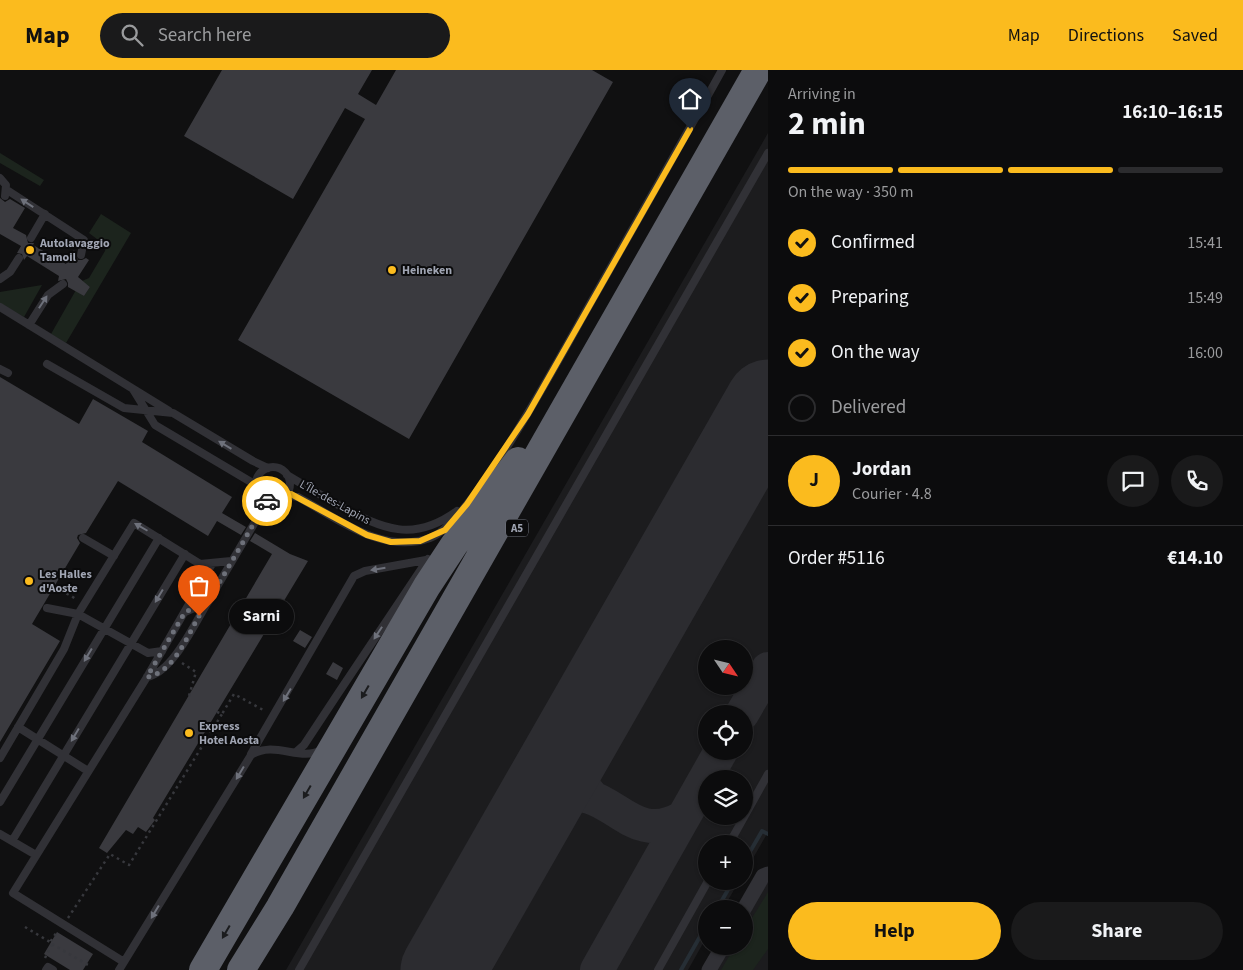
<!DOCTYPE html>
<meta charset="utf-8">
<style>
:root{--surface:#0c0c0d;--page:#1a1a1b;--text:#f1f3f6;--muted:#9a9b9d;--line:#2c2c2e;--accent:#fbbb1e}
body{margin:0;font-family:"Source Sans 3",sans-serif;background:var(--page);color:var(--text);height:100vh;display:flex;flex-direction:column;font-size:19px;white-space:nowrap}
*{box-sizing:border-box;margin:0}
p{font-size:16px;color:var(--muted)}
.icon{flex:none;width:28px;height:28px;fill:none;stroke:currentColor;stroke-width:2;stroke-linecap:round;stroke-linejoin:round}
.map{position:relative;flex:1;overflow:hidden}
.drawer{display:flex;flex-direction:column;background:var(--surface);width:475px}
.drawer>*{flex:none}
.needle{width:32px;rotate:125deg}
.tools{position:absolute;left:698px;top:570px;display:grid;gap:10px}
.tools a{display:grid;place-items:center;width:55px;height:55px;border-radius:50%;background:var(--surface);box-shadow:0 1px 4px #0004,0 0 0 1px var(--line);font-size:25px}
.pin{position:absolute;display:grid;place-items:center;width:42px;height:42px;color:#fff;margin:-51px -21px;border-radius:50% 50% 50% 0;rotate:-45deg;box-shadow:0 0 5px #0007}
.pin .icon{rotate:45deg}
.courier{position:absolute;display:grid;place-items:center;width:50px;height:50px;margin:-25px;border:4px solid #fbbb1e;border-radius:50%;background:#fff;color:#222;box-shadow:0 1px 6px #0007}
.bubble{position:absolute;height:35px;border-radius:18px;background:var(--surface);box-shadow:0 1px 4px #0004,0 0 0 1px var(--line);font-size:16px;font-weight:700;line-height:35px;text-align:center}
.headline em{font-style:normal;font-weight:700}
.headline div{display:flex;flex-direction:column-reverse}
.headline{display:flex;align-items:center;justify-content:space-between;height:85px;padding:0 20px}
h1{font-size:32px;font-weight:700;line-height:38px}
.bar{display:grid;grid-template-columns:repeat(4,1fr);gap:8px 5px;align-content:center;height:60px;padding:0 20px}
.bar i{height:6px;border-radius:4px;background:var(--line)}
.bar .active{background:var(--accent)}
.bar p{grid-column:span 4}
.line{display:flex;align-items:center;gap:12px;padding:0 20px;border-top:1px solid var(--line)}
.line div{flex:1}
.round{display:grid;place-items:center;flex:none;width:52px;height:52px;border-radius:26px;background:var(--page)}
ol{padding:0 20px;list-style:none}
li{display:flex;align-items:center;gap:15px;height:55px}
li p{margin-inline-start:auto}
li .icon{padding:5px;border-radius:50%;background:var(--accent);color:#111;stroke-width:4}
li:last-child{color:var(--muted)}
li i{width:28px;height:28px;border:2px solid var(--line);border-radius:50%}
.cta{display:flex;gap:10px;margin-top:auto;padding:10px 20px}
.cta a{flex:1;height:58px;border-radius:30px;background:var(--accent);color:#111;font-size:20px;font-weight:700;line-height:58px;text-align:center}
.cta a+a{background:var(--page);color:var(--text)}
header{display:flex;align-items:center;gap:30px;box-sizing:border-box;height:70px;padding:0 25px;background:var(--accent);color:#111}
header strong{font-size:24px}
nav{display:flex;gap:28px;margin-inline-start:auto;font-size:18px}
.search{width:350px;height:45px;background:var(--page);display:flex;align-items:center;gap:12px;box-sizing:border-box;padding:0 18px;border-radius:28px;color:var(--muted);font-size:19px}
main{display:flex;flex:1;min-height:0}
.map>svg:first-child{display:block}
.built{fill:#1c1c1e;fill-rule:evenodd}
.green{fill:#1c241d}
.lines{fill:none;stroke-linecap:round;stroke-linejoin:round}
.stream{stroke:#262e35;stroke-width:4}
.taxiway{stroke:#2c2c30;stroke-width:34}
.runway{stroke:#2c2c30;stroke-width:85}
.building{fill:#3a3a3f}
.path{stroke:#37383d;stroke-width:2.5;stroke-dasharray:2.5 4;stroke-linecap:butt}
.service{stroke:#313136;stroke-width:8}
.minor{stroke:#313136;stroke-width:15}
.motorway{stroke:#5c5f68;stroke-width:28}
.oneway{fill:#6e717b}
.oneway2{fill:#1b1c1e}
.done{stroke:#6e717a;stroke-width:5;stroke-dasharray:0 9}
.route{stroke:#fbbb1e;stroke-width:6}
.poi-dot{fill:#fbbb1e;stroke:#0b0b0c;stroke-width:2}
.labels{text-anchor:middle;stroke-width:4;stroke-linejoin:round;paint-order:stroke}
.shield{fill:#0b0b0c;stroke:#737781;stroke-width:1}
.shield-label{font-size:11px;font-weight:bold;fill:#a0a5b3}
.poi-label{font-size:12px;font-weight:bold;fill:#a0a5b3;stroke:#0b0b0c;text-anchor:start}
.street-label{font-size:12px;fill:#a0a5b3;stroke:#0b0b0c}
</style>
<header>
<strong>Map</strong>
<div class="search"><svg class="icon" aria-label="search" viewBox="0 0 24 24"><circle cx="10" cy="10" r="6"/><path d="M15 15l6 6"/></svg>Search here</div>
<nav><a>Map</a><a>Directions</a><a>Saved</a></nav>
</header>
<main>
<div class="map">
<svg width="768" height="900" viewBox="0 0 768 900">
<rect width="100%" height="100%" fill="#101011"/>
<path class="built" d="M768 63V762L744 804V774H706V811H739L723 839H706V868L688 900H286ZM706 579H744V616H706ZM706 644H744V681H706ZM706 709H744V746H706Z
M768 809V900H714L728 876H744V850Z"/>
<path class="green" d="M0 83 44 110 40 116 0 93Z
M101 144 131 163 66 273 51 264 76 220 84 226 90 217 82 211 89 208 105 181 106 176 89 163Z
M42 215 24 247 0 233V222Z
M768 822V879L753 900H721L735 876H744V861Z"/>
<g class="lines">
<path class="stream" d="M744 792 762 761 768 764
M717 839 733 811
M681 900 706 856"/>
<path class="taxiway" d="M742 644 768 599
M582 657C576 686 570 704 593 728
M527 754C536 745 545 735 557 730 608 706 627 780 682 748
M597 900 721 681"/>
<path class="runway" d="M443 900 768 332"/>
</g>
<path class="building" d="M222 0H372L358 24 376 35 396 0H592L613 12 409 369 238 270 365 49 345 38 293 129 184 66Z
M0 128 5 132 10 129 25 138 13 158 26 165 28 173H34L33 175 66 194 74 180 78 190H82L86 188 89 190 78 207 90 217 84 226 68 217V213L66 209 58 211 59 206 27 186 24 190 22 184 17 183 21 176 0 164Z
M0 307 79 354 93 329 148 361 142 372 232 427 222 443 246 457 241 465 217 451 208 466 118 411 86 463 78 465 77 468 80 473 32 554 60 571 0 672Z
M255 463 290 484 308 491 153 748 155 750 146 762 138 757 133 764 126 760 107 783 99 778 272 484 250 471Z
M300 560 312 567 305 578 293 571Z
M333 592 343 598 337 610 326 604Z
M57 862 93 884 83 900H70L44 884Z"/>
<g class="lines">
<path class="path" d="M61 520 76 529
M182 593 196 602 189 626
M217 642 222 644 234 624 265 641
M68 848 110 784 129 795 222 644
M25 857 50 872
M52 874 88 895
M45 888 52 874 50 872 57 862"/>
<path class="service" d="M0 108 6 115 5 126
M7 120 84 170 81 185
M31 168 45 144
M0 209 10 202 19 188
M0 237 169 341
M29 255 48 225 63 214
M47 294 124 338 173 343 253 391 268 398
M0 299 8 303
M134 321 155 355 256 415
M256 414a17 17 0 1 1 34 0a17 17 0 1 1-34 0Z
M287 405C305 416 323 426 340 436 383 459 413 473 457 441
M285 425 298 427C338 449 383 485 430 468 474 452 567 273 594 227 637 151 680 76 722 0
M83 468 114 486
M47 538 78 544 148 583 162 581
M185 542 208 532 268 430
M147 607C173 602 194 554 208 532
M18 657 88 701
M296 682 304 675 337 625 428 489
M251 684 354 506 365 501 426 490
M0 688 64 579 78 544 134 453 200 494 231 491
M0 732 159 468
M0 764 36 785
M12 771 185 484
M729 774 768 704
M124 892 13 823 147 607 212 494
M46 900 48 897 53 900
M119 900 251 685C275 670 300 692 321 680
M299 900 768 83
M658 900 708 811"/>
<path class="minor" d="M744 839 763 806 768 804
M709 900 723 876"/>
<path class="motorway" d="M203 900 427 516 454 475 518 391
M241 900 280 837 758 0"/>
</g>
<defs><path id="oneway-solid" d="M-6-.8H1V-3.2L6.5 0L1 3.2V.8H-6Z" transform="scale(1.25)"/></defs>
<g class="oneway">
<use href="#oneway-solid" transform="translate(27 133) rotate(-147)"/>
<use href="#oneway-solid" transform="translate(43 232) rotate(-57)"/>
<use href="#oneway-solid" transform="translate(225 375) rotate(-149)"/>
<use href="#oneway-solid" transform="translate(141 457) rotate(-150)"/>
<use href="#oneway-solid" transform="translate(378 499) rotate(171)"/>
<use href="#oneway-solid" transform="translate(159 526) rotate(121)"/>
<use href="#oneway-solid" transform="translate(378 563) rotate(123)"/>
<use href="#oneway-solid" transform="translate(88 585) rotate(121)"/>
<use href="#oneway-solid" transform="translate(287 625) rotate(121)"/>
<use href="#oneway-solid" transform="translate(75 665) rotate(121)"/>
<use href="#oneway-solid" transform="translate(240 703) rotate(121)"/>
<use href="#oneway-solid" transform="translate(155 842) rotate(121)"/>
</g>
<g class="oneway2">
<use href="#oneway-solid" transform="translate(365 622) rotate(120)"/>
<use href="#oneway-solid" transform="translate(307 722) rotate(120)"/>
<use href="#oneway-solid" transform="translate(226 862) rotate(120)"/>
</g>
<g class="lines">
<path class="done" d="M199 546C187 567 173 603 147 607L185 542 208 532 267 431"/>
<path class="route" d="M267 431 291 424 367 465 391 472 420 471 445 460 467 434 528 344 690 59"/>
</g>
<g class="poi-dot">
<circle cx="30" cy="180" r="5"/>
<circle cx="392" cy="200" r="5"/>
<circle cx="29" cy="511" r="5"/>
<circle cx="189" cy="663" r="5"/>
</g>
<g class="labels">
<rect class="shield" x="506" y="449.5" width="22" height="17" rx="4"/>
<g class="shield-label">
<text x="517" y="462">A5</text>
</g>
<g class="poi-label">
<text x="40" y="177">Autolavaggio<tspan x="40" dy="14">Tamoil</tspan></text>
<text x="402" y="204">Heineken</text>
<text x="39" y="508">Les Halles<tspan x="39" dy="14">d'Aoste</tspan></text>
<text x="199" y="660">Express<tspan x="199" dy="14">Hotel Aosta</tspan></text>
</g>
<g class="street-label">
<text transform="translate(335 432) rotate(29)" y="4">L'Île-des-Lapins</text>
</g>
</g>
</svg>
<div class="tools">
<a><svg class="needle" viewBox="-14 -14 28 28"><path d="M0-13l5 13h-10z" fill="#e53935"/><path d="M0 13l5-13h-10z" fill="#9a9b9d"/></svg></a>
<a><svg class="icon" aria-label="locate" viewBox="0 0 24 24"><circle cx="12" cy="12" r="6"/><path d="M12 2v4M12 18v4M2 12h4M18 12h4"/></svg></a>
<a><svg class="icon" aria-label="layers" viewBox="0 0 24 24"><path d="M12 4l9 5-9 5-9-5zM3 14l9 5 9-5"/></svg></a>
<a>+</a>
<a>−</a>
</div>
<div class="pin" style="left:199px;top:546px;background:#ea580c"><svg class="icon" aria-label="bag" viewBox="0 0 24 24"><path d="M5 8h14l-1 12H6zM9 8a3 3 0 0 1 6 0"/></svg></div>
<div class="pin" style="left:690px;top:59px;background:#1f2937"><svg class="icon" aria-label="home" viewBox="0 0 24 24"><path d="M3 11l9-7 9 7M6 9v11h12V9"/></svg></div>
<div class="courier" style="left:267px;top:431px"><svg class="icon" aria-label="car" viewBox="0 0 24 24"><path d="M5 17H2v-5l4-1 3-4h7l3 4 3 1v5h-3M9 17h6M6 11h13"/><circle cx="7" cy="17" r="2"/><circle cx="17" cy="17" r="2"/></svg></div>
<div class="bubble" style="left:229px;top:529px;width:65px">Sarni</div>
</div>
<section class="drawer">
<div class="headline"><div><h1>2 min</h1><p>Arriving in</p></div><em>16:10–16:15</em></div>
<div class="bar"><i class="active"></i><i class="active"></i><i class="active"></i><i></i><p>On the way · 350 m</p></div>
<ol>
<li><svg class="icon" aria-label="check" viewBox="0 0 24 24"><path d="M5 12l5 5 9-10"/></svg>Confirmed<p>15:41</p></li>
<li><svg class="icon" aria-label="check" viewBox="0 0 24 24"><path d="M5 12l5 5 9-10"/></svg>Preparing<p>15:49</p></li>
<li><svg class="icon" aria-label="check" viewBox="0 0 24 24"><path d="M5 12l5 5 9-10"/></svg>On the way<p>16:00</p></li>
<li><i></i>Delivered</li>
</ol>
<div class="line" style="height:90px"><b class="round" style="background:var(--accent);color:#111">J</b><div><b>Jordan</b><p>Courier · 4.8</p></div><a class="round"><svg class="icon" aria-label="chat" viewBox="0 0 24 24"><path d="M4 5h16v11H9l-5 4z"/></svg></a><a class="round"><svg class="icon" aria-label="phone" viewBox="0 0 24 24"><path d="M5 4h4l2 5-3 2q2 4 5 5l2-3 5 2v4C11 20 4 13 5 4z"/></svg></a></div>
<div class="line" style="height:65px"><div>Order #5116</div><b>€14.10</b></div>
<div class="cta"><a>Help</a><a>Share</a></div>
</section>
</main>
